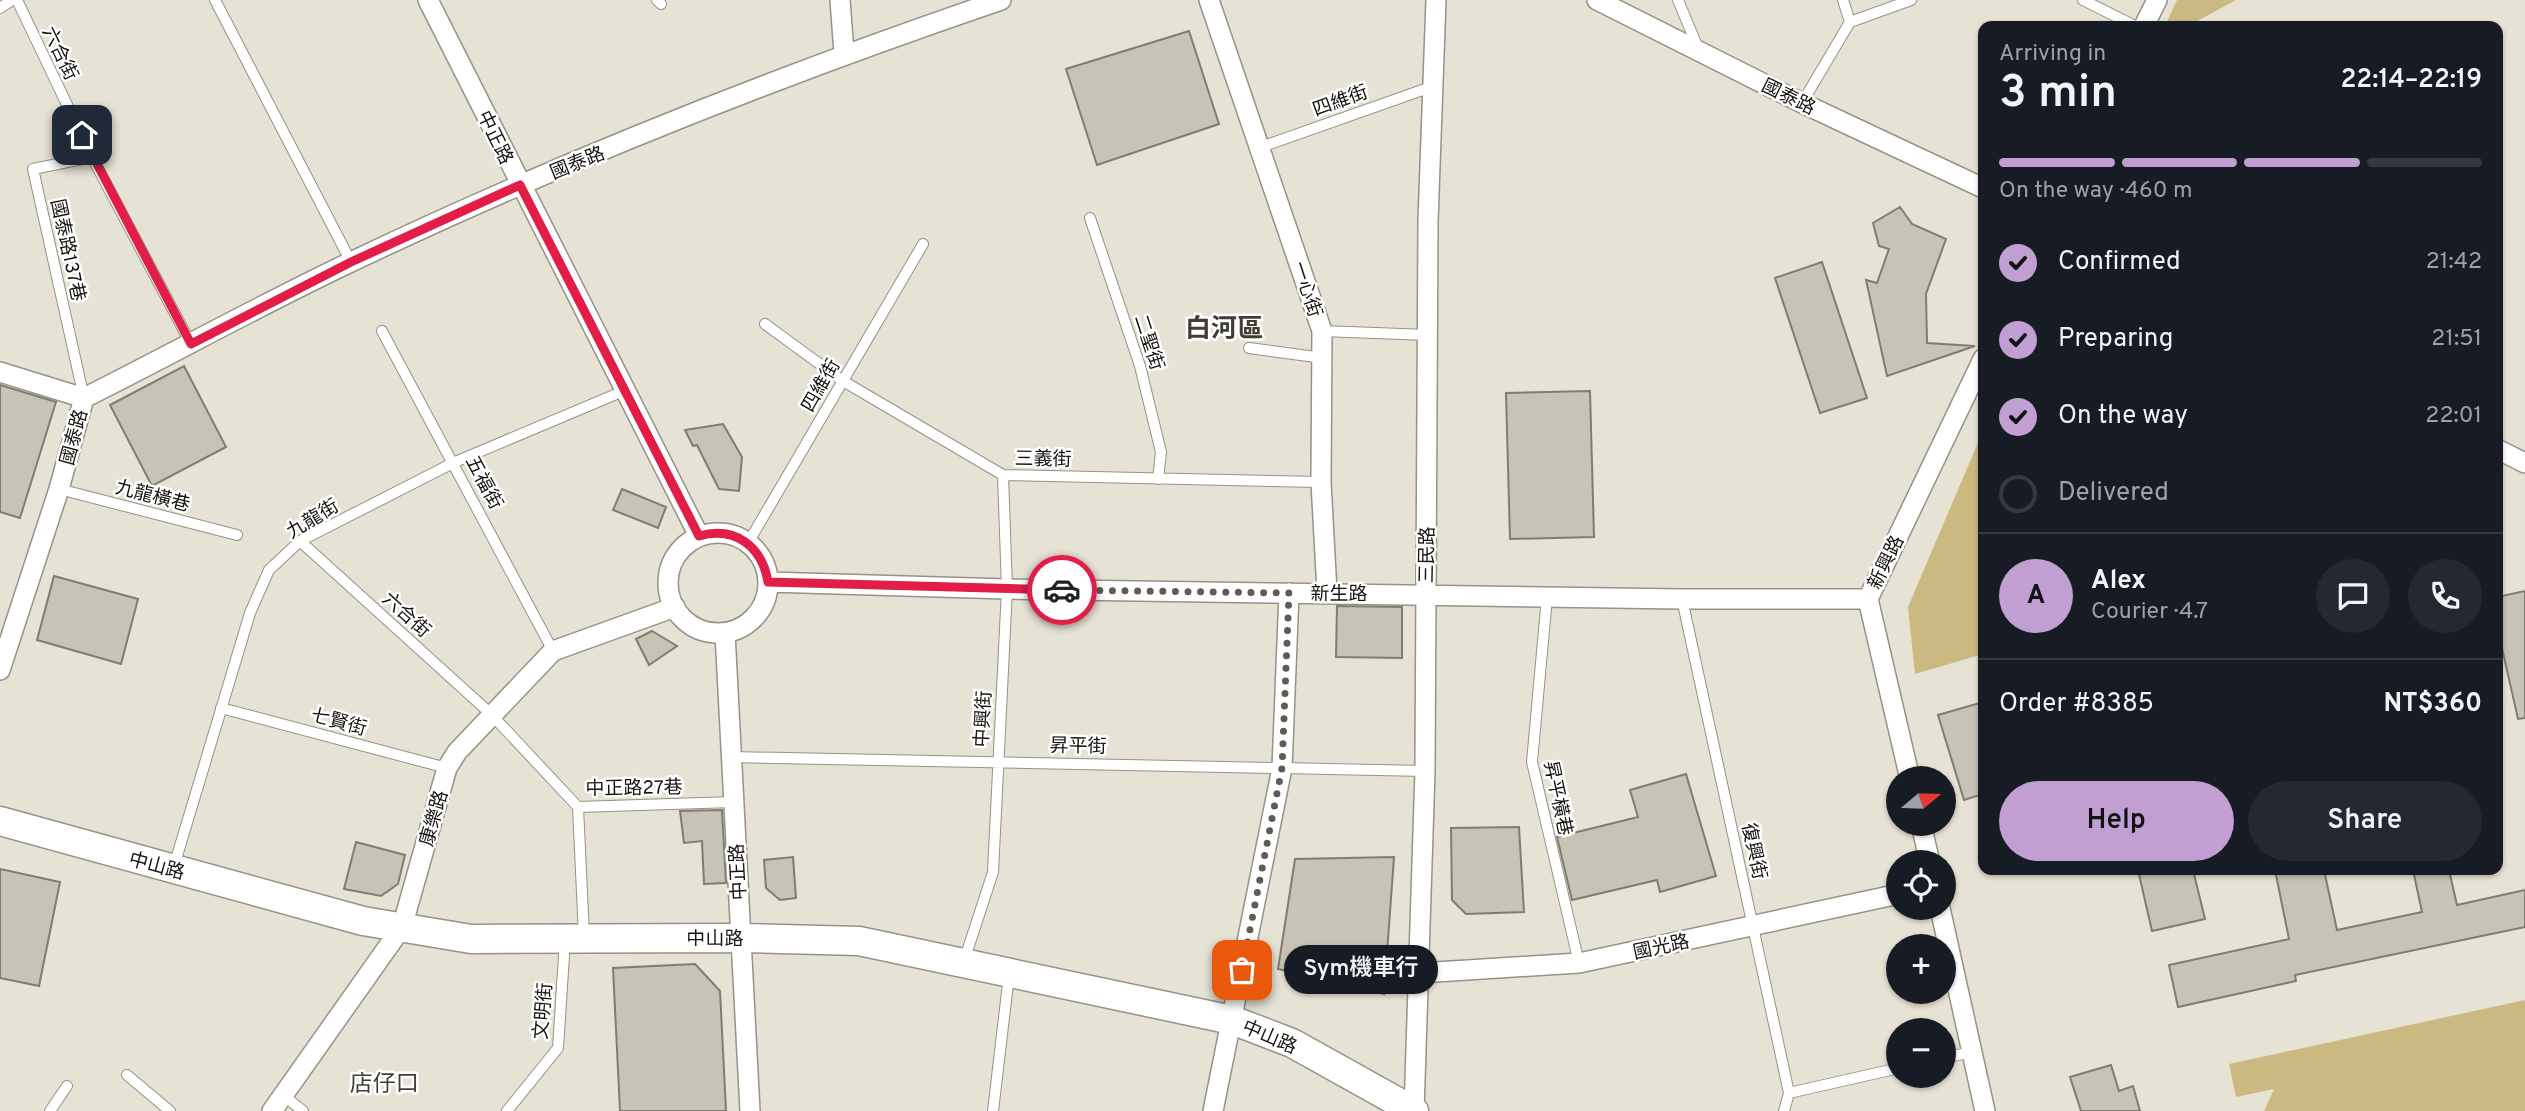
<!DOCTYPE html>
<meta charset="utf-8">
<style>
:root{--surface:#171b24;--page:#242831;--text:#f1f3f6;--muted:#9ea1a6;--line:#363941;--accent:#c19fd3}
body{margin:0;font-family:Overpass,"Noto Sans TC",sans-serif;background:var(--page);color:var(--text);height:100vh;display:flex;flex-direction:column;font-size:26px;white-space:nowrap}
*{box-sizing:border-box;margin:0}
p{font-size:23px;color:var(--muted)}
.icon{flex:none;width:38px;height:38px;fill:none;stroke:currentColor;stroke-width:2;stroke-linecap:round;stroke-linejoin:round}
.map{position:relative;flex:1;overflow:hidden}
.details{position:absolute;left:1978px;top:21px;width:525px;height:854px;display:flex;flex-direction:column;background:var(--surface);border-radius:14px;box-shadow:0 2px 5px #0004}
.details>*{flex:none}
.needle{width:46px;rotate:71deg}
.fabs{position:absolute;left:1886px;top:766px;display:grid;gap:14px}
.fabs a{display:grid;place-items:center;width:70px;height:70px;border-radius:50%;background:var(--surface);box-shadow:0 2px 5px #0004;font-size:35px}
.pin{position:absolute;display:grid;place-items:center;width:60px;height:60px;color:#fff;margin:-30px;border-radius:14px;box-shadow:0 4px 10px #0006}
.courier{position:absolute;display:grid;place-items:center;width:70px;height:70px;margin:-35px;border:5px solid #e11d48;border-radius:50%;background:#fff;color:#222;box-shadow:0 2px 9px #0007}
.bubble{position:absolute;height:49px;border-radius:24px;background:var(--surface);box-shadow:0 2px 5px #0004;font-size:23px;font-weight:600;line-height:49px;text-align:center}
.head em{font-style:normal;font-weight:600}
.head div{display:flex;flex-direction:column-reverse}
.head{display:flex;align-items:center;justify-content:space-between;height:119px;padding:0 21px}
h1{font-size:46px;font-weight:600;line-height:52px}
.bar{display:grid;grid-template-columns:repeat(4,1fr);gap:10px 7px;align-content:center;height:84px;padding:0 21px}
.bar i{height:9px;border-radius:5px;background:var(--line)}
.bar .selected{background:var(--accent)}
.bar p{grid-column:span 4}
.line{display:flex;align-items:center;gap:18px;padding:0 21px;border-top:2px solid var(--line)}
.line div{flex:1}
.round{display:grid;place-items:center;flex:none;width:74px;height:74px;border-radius:37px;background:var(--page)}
ol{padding:0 21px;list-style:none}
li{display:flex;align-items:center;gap:21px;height:77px}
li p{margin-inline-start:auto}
li .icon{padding:7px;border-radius:50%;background:var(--accent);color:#111;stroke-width:4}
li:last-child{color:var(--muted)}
li i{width:38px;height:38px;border:4px solid var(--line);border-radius:50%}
.primary-button{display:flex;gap:14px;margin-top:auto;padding:14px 21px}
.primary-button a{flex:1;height:80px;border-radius:42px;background:var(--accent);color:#111;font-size:28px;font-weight:600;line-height:80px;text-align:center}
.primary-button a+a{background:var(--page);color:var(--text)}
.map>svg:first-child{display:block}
.green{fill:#caba82}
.building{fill:#c7c3b5;stroke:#807d70;stroke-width:2}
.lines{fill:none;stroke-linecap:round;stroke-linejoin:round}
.lane-casing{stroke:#969285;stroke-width:12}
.street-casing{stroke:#969285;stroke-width:22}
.secondary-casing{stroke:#969285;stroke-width:31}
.lane{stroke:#fff;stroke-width:10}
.street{stroke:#fff;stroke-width:19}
.secondary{stroke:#fff;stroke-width:28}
.done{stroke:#5f5c55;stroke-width:7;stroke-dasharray:0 12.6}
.route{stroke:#e11d48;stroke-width:9}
.labels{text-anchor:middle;stroke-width:5;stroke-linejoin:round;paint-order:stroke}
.street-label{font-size:19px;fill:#161410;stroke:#fff}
.quarter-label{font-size:23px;fill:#423e33;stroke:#fff}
.district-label{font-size:26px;font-weight:bold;fill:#423e33;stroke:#fff}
</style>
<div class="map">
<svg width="2525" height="1111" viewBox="0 0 2525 1111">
<rect width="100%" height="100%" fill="#e6e2d4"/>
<path class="green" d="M2177 0H2236L2188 26H2165Z
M1983 431V654L1915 674 1908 607Z
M2525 1000V1111H2264L2274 1089 2236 1097 2229 1064Z"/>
<path class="building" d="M1189 31 1219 124 1097 165 1066 69Z
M1900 207 1912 224 1946 239 1926 294 1927 343 1975 346 1887 376 1866 280 1877 283 1889 249 1879 246 1873 223Z
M1822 262 1867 398 1820 413 1775 278Z
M184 366 226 447 152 486 110 405Z
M0 385 56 402 20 518 0 512Z
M1590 391 1594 537 1510 539 1506 393Z
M723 424 742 457 739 491 719 489 697 445 693 446 685 430Z
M622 489 666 507 658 528 613 510Z
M54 576 138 599 121 664 37 640Z
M2525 591V718L2518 719 2497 626V597Z
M1337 606 1402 607V658L1336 657Z
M652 631 677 646 649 665 636 639Z
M1983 702V794L1964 800 1938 715Z
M1686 774 1716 876 1660 892 1657 880 1572 900 1557 837 1638 817 1630 790Z
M722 810 726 883 704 884 702 841 684 843 680 811Z
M1519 827 1524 912 1466 914 1452 900 1451 828Z
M356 842 405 855 398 884 381 896 344 889Z
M793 857 796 898 780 900 766 888 764 860Z
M1394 857 1384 994 1278 969 1295 859Z
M0 869 60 882 39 986 0 978Z
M2138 870H2193L2205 919 2152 931Z
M2275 870H2324L2337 930 2422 912 2413 870H2449L2457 905 2525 890V927L2295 975 2296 981 2178 1007 2169 965 2289 939Z
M695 964 720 991 726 1111H620L613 968Z
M2111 1065 2119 1091 2133 1086 2140 1111H2081L2070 1077Z"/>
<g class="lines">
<g class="lane-casing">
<path id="lane" d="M17 0 92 157 191 344
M215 0 351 262
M657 0 661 4
M1678 0 1698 48
M2083 0 2135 26
M0 8 12 0
M1850 22 1911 0
M1802 103 1850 22 1843 0
M1261 147 1431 87
M1090 218 1140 366 1161 452 1158 479
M765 324 843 381 1003 475 1321 482
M382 331 553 651
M1322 331 1428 335
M1249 348 1323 358
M84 398 33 169 92 157
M59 489 237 535
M300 541 491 714 578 807 733 802
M748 543 923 244
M1547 597 1532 762 1579 963
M1682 599 1789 1093 1784 1111
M221 708 447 768
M731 757 1425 771
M578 807 584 936
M174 866 250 613 269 570 300 541 455 462 626 390
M964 961 993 872 1007 589 1003 475
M1944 1058 1972 1052
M127 1075 170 1111
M1789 1093 1899 1068
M284 1096 303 1111
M50 1111 67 1086
M507 1111 558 1048 565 940
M993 1111 1009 975"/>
</g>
<g class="street-casing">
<path id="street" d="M428 0 699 536
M840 0 844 53
M1209 0 1322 331 1321 482 1327 592
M1597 0 1802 103 1983 188
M2144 26 2157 0
M0 372 84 398
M2497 449 2525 463
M668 583a50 50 0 1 1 100 0a50 50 0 1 1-100 0Z
M768 582 1007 589 1682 599H1868
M725 633 750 1111
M0 670 59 489 84 398C174 353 262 304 353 261 563 161 781 75 1001 0
M1910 779 1868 599 1983 359
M1921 824 1930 863
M1940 908 1985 1111
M1420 973 1579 963 1899 894
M272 1111 402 927 447 768 457 752 553 651 675 607
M1213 1111 1282 768 1289 593
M1414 1111 1425 771 1428 221 1436 0"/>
</g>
<g class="secondary-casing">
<path id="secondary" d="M0 821 363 921 471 939 741 938 859 941 1232 1020 1292 1043 1414 1111"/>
</g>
<use href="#lane" class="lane"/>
<use href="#street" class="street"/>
<use href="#secondary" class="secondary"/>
</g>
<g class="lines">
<path class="done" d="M1062 590 1289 593 1282 768 1242 970"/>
<path class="route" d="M82 135 191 344 351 262 520 185 699 536C735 526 762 546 768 582L1062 590"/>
</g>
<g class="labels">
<g class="street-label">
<text transform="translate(61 53) rotate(64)" y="7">六合街</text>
<text transform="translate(1789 96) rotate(26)" y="7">國泰路</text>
<text transform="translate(1340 100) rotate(-20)" y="7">四維街</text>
<text transform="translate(496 137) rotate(64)" y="7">中正路</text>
<text transform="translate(577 162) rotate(-22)" y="7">國泰路</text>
<text transform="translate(69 250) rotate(78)" y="7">國泰路137巷</text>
<text transform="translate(1308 289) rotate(72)" y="7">一心街</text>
<text transform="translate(1150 342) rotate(72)" y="7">二聖街</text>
<text transform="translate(820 385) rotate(-60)" y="7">四維街</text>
<text transform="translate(73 437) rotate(-75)" y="7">國泰路</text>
<text transform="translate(1043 458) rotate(1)" y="7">三義街</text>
<text transform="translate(485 482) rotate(62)" y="7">五福街</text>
<text transform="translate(153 495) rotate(14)" y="7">九龍橫巷</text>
<text transform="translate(312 518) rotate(-31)" y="7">九龍街</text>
<text transform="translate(1426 555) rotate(-89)" y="7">三民路</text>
<text transform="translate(1885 562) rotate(-64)" y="7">新興路</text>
<text x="1339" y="600">新生路</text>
<text transform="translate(407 614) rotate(42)" y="7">六合街</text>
<text transform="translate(982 719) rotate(-87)" y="7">中興街</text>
<text transform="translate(339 721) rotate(15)" y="7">七賢街</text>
<text transform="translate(1078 745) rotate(1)" y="7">昇平街</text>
<text transform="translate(634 787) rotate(-1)" y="7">中正路27巷</text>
<text transform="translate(1559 798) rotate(78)" y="7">昇平橫巷</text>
<text transform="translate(433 818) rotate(-74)" y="7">康樂路</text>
<text transform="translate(1755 851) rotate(78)" y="7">復興街</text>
<text transform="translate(157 865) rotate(15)" y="7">中山路</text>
<text transform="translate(737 872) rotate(-93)" y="7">中正路</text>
<text x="715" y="945">中山路</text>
<text transform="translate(1661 946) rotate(-12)" y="7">國光路</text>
<text transform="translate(542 1011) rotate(-85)" y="7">文明街</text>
<text transform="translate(1270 1036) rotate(23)" y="7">中山路</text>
</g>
<g class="quarter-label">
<text x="384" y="1091">店仔口</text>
</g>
<g class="district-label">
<text x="1224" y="337">白河區</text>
</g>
</g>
</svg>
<div class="fabs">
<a><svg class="needle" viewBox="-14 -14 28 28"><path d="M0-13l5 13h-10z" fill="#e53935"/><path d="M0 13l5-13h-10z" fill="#9ea1a6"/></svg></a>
<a><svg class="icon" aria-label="locate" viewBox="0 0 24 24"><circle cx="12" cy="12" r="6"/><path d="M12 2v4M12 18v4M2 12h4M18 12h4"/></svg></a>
<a>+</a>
<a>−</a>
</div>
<div class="pin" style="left:1242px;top:970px;background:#ea580c"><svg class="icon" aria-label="bag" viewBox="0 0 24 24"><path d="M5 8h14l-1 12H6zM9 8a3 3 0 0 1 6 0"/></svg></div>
<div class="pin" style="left:82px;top:135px;background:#1f2937"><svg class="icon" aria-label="home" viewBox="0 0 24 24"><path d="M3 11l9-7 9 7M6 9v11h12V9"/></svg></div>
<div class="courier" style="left:1062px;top:590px"><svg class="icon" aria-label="car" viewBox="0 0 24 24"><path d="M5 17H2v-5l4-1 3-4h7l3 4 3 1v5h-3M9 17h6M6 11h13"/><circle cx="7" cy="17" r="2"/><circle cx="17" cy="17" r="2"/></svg></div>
<div class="bubble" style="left:1284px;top:945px;width:154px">Sym機車行</div>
<section class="details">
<div class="head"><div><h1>3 min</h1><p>Arriving in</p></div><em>22:14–22:19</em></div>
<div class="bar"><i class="selected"></i><i class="selected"></i><i class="selected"></i><i></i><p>On the way · 460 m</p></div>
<ol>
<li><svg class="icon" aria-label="check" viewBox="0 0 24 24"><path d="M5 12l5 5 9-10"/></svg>Confirmed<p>21:42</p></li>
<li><svg class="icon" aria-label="check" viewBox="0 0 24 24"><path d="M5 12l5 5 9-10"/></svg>Preparing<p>21:51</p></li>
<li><svg class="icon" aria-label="check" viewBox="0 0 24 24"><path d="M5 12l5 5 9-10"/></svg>On the way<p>22:01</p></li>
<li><i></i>Delivered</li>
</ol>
<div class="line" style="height:126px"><b class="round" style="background:var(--accent);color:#111">A</b><div><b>Alex</b><p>Courier · 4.7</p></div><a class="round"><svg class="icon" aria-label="chat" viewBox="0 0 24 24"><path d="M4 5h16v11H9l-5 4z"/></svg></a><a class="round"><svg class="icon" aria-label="phone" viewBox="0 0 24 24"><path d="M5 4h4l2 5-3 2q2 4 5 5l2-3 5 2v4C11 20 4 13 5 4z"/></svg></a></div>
<div class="line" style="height:91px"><div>Order #8385</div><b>NT$360</b></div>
<div class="primary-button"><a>Help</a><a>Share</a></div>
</section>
</div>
